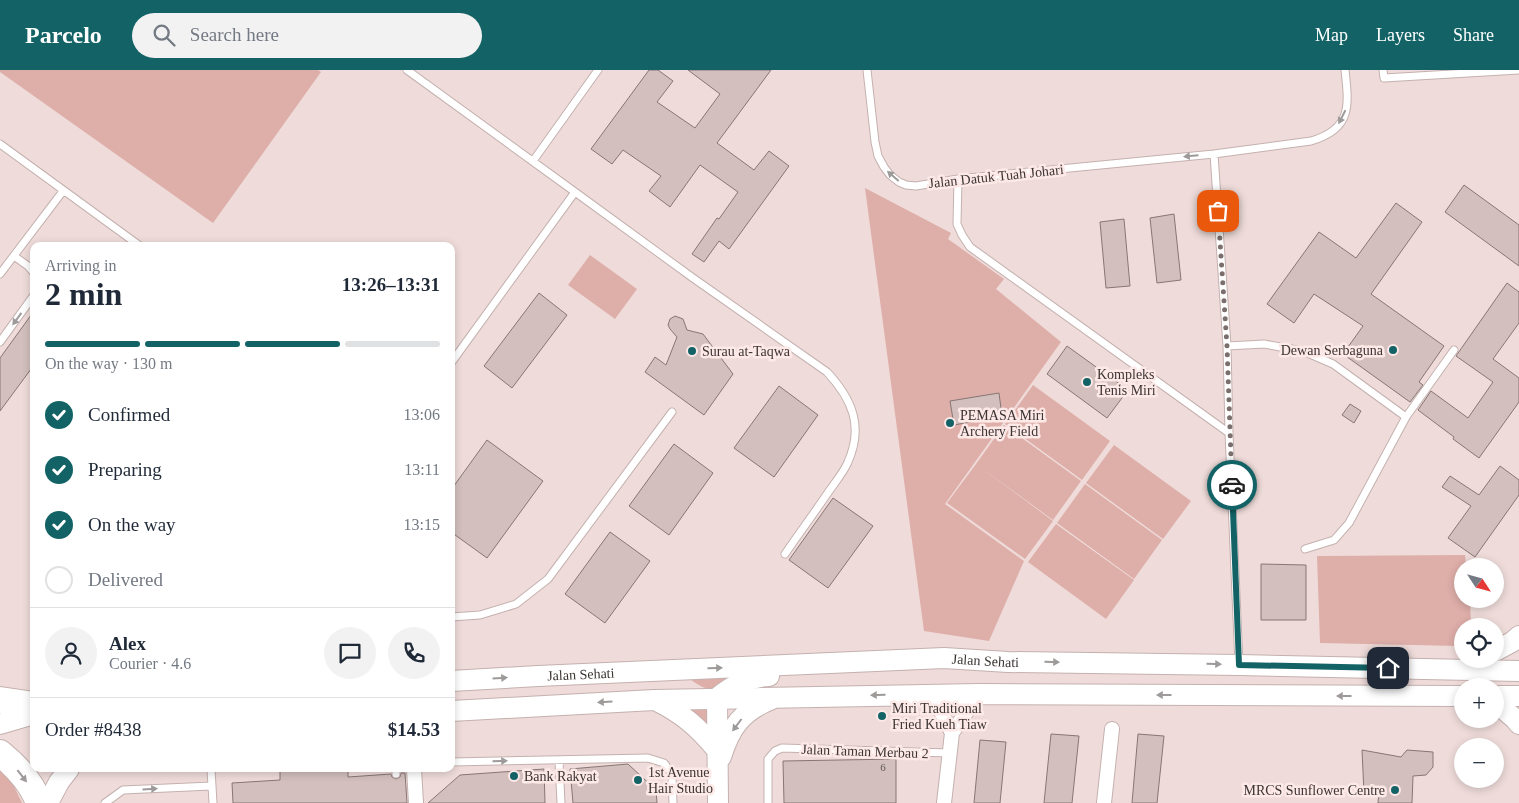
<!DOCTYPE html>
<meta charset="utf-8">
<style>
:root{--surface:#fff;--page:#f2f2f3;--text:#1f2937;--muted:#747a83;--line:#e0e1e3;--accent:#136366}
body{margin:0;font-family:Georgia,serif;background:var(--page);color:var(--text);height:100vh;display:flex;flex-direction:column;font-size:19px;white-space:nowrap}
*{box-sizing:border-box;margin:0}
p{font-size:16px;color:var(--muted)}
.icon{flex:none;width:28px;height:28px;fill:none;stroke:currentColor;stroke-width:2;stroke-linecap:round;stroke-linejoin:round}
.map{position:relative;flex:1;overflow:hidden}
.panel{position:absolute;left:30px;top:172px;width:425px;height:530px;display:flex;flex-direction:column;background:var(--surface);border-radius:10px;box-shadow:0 2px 8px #0003}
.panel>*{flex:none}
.needle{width:32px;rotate:126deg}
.controls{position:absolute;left:1454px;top:488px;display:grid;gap:10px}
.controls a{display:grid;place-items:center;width:50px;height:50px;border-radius:50%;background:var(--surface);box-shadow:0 2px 8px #0003;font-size:25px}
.pin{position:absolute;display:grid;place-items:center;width:42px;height:42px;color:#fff;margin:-21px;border-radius:10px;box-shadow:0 2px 8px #0006}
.courier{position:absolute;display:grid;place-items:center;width:50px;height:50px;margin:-25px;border:4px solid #136366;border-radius:50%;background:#fff;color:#222;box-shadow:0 1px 6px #0007}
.summary em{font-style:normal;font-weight:700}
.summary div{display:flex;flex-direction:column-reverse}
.summary{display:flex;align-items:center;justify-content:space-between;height:85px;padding:0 15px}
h1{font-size:32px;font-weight:700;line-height:38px}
.bar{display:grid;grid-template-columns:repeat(4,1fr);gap:8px 5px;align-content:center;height:60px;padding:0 15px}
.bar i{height:6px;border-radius:4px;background:var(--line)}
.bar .selected{background:var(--accent)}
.bar p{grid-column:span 4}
.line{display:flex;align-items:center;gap:12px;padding:0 15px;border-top:1px solid var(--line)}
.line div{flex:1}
.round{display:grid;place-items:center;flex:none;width:52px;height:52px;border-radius:26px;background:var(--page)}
ol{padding:0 15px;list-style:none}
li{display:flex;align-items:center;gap:15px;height:55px}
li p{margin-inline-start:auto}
li .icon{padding:5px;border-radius:50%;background:var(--accent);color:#fff;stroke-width:4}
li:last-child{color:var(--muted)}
li i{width:28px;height:28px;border:2px solid var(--line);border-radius:50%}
header{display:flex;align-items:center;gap:30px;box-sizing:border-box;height:70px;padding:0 25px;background:var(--accent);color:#fff}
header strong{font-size:24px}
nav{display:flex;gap:28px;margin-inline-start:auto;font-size:18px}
.search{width:350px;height:45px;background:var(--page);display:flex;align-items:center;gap:12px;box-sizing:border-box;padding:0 18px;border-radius:28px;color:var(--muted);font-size:19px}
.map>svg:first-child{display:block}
.green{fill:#deaea9}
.building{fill:#d3c0be;stroke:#867674}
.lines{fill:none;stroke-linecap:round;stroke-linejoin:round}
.lane-casing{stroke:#c4b1af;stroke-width:9}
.street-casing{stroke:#c4b1af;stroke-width:16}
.secondary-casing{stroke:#c4b1af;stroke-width:22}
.highway-casing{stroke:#c4b1af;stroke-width:28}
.lane{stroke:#fff;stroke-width:7}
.street{stroke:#fff;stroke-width:14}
.secondary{stroke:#fff;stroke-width:20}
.highway{stroke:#fff;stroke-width:26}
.oneway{fill:#9d9a99}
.done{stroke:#7a6f6d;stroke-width:5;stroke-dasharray:0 9}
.route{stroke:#136366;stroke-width:6}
.poi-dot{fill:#136366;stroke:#fde9e7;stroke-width:2}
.labels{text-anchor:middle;stroke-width:5;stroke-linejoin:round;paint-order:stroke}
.number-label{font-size:11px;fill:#615756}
.street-label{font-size:14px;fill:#3b3433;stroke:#fde9e7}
.poi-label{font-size:14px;fill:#3b3433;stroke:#fde9e7;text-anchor:start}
</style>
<header>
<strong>Parcelo</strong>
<div class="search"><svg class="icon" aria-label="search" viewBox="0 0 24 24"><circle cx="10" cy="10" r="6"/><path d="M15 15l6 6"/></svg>Search here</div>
<nav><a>Map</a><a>Layers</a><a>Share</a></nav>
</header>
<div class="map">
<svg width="1519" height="733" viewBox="0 0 1519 733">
<rect width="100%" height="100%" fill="#efdcda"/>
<path class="green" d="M0 0H318L321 2 213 153 0 2Z
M865 118 951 163 948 169 1004 209 996 219 1061 272 945 434 1024 491 989 571 924 561Z
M590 185 637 219 615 249 568 215Z
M1033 315 1110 371 1082 410 1005 354Z
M1004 355 1081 411 1053 450 976 394Z
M1114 375 1191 431 1163 469 1086 413Z
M976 394 1053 451 1025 489 947 433Z
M1085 414 1162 470 1134 509 1057 453Z
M1056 454 1134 510 1106 549 1028 492Z
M1465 485 1466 496H1462V529H1470L1471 556H1462V573L1458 576 1320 573 1317 486Z
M732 604 734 608C729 612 723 617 717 619 708 622 694 613 688 607Z
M710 633 714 672 683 635Z
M0 700 10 708 22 733H0Z"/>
<path class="building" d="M649 0H658L673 11 657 32 695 58 720 24 688 0H771L717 73 754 100 769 81 789 96 729 179 719 171 704 192 692 184 717 148 719 149 738 122 700 95 670 137 649 121 661 106 623 80 612 94 591 79Z
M1464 115 1519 155V196L1445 142Z
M1396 133 1422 152 1371 224 1444 276 1419 312 1423 315 1410 332 1343 284 1363 256 1314 224 1294 253 1267 234 1319 162 1356 188Z
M1174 144 1181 210 1157 213 1150 148Z
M1124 149 1130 216 1106 218 1100 152Z
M1507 213 1519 222V253L1493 289 1519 308V332L1479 388 1453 369 1454 367 1418 340 1431 321 1468 348 1493 312 1456 286Z
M539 223 567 245 512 318 484 296Z
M34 241V295L0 341V288Z
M675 246 683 249 687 260 703 264 733 304 704 345 645 302 655 287 666 295 677 267 670 259 668 255 670 249Z
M1067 276 1128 320 1107 348 1047 304Z
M779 316 818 345 774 407 734 378Z
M999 323 1002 346 954 355 950 331Z
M1350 334 1361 341 1354 353 1342 345Z
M487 370 543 411 487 488 451 462V420Z
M674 374 713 403 669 465 629 436Z
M1500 396 1519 410V425L1475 487 1448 468 1471 436 1442 417 1450 406 1479 425Z
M833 428 873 456 828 518 789 490Z
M610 462 650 491 605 553 565 524Z
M1261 494 1306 495V550H1261Z
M1051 664 1079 666 1072 733H1044Z
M1138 664 1164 666 1157 733H1132Z
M980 670 1006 672 1000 733H974Z
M1362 680 1401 687 1407 680 1433 682V697L1426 705 1413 706 1412 733H1378L1379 722 1364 723Z
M896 689V733H784L783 691Z
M628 694 656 720 657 733H573L570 699Z
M280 699H348V707L391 704 392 707 396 709 400 707 401 703H405L407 733H233L232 713 280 710Z
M544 699 545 733H428L460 705Z"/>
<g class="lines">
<g class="lane-casing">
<path id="lane" d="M407 0 575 122 451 293
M867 0 875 72 878 86 884 97 890 105 899 112 906 115 916 116 958 109 1214 84 1311 71C1352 59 1349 36 1345 0
M1383 0 1384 8 1519 0
M0 74 140 176
M1214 84 1227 276 1229 363 1239 594
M533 91 598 0
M958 109 957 154 962 165 970 177 1229 363
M575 122 693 208 827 302C852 329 864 356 848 392 843 404 832 416 825 427 812 446 798 465 785 484
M14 186 28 196 34 203
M0 204 63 121
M0 272 34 225
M1227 276 1264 274 1303 281 1333 294 1406 347
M1305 479 1334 470 1349 453 1406 347 1454 280
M451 547 480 545 516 534 548 509 672 342
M559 690 561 733
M451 692 648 688 664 693 672 704 673 733
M211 699 213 733
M396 699V704
M105 733 123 720 211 716
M768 733V689L775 681 782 678 949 683"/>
</g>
<g class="street-casing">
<path id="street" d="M927 624 938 636 952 663
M414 699 416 733
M944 733 952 663 979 624
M1104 733 1112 659"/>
</g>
<g class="secondary-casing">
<g id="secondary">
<path d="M1495 581 1512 572 1519 566"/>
<path id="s1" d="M451 611 538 606 944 588 1008 592 1239 595 1519 601"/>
<path d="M1495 626H1519"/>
<path d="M717 628C733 615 748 607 769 606"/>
<path d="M717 628 718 733"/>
<path d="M655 630C682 643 698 657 717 680"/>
<path d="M1495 632 1515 649 1519 654"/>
<path d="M451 641 654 630 979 624 1462 626"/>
<path d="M0 654 34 644"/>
<path d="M721 687C730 657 742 641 772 629"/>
<path d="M48 733 59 712 69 699"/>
</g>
</g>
<g class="highway-casing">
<path id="highway" d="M0 630 34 635
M0 683C16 696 32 713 39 733"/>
</g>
<use href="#lane" class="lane"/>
<use href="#street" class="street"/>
<use href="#secondary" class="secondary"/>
<use href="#highway" class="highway"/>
</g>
<defs><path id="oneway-solid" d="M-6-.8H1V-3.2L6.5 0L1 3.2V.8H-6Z" transform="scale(1.25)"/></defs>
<g class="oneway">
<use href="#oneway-solid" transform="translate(1342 47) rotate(117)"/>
<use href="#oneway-solid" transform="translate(1191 86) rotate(175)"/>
<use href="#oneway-solid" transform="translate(893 106) rotate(-139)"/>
<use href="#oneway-solid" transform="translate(17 249) rotate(126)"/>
<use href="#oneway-solid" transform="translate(1052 592) rotate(1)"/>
<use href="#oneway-solid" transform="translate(1214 594) rotate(1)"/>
<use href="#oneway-solid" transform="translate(715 598) rotate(-2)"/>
<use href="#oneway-solid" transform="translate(500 608) rotate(-4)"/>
<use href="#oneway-solid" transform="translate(878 625) rotate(179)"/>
<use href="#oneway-solid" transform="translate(1164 625) rotate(-180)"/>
<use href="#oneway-solid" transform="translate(1344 626) rotate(-180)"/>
<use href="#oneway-solid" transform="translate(605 632) rotate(177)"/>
<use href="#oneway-solid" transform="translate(737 655) rotate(127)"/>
<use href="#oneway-solid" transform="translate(500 691) rotate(-2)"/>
<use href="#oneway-solid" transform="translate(22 706) rotate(52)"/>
<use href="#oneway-solid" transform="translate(150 719) rotate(-3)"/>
</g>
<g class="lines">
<path class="done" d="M1218 141 1227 276 1232 415"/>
<path class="route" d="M1232 415 1239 595 1388 598"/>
</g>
<g class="poi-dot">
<circle cx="1393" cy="280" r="5"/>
<circle cx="692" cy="281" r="5"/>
<circle cx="1087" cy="312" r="5"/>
<circle cx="950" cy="353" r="5"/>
<circle cx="882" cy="646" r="5"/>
<circle cx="514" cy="706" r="5"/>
<circle cx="638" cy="710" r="5"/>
<circle cx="1395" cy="720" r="5"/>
</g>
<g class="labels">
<g class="number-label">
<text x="883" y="701">6</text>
</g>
<g class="street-label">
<text transform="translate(996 106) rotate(-6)" y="5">Jalan Datuk Tuah Johari</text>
<text dy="5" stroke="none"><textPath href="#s1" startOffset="535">Jalan Sehati</textPath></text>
<text dy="5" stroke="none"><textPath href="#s1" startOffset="130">Jalan Sehati</textPath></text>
<text transform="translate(865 681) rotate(2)" y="5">Jalan Taman Merbau 2</text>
</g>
<g class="poi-label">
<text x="1383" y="285" text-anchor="end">Dewan Serbaguna</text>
<text x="702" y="286">Surau at-Taqwa</text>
<text x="1097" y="309">Kompleks<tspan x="1097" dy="16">Tenis Miri</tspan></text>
<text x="960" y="350">PEMASA Miri<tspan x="960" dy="16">Archery Field</tspan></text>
<text x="892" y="643">Miri Traditional<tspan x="892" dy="16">Fried Kueh Tiaw</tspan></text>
<text x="648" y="707">1st Avenue<tspan x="648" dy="16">Hair Studio</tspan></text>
<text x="524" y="711">Bank Rakyat</text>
<text x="1385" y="725" text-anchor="end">MRCS Sunflower Centre</text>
</g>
</g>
</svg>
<div class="controls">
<a><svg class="needle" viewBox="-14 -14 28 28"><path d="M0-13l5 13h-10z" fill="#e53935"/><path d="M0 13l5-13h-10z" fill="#747a83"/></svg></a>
<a><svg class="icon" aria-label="locate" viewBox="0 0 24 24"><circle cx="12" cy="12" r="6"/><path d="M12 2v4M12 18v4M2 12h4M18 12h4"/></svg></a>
<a>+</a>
<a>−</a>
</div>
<div class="pin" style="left:1218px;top:141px;background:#ea580c"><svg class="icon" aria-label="bag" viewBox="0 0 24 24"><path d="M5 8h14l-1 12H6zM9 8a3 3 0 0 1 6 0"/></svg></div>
<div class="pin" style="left:1388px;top:598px;background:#1f2937"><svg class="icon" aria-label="home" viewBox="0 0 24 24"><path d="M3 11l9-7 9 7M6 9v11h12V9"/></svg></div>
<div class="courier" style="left:1232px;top:415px"><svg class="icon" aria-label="car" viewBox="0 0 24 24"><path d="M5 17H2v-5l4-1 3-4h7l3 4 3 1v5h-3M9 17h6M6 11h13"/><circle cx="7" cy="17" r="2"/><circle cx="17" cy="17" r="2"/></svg></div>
<section class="panel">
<div class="summary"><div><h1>2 min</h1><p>Arriving in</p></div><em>13:26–13:31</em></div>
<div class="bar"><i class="selected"></i><i class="selected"></i><i class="selected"></i><i></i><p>On the way · 130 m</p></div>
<ol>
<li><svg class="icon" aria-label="check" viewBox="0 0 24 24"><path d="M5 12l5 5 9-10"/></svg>Confirmed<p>13:06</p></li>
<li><svg class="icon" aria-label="check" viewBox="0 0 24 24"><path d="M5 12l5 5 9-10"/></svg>Preparing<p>13:11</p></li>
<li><svg class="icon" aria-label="check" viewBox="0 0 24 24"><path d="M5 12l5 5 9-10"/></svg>On the way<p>13:15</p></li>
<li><i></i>Delivered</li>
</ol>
<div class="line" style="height:90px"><a class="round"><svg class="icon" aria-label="person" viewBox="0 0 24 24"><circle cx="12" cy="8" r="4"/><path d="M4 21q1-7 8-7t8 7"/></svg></a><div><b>Alex</b><p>Courier · 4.6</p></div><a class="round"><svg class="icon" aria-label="chat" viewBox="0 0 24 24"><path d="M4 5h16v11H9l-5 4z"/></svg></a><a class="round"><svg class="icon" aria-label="phone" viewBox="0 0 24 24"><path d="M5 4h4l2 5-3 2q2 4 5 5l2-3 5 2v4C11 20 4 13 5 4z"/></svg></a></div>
<div class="line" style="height:65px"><div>Order #8438</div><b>$14.53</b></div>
</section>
</div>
